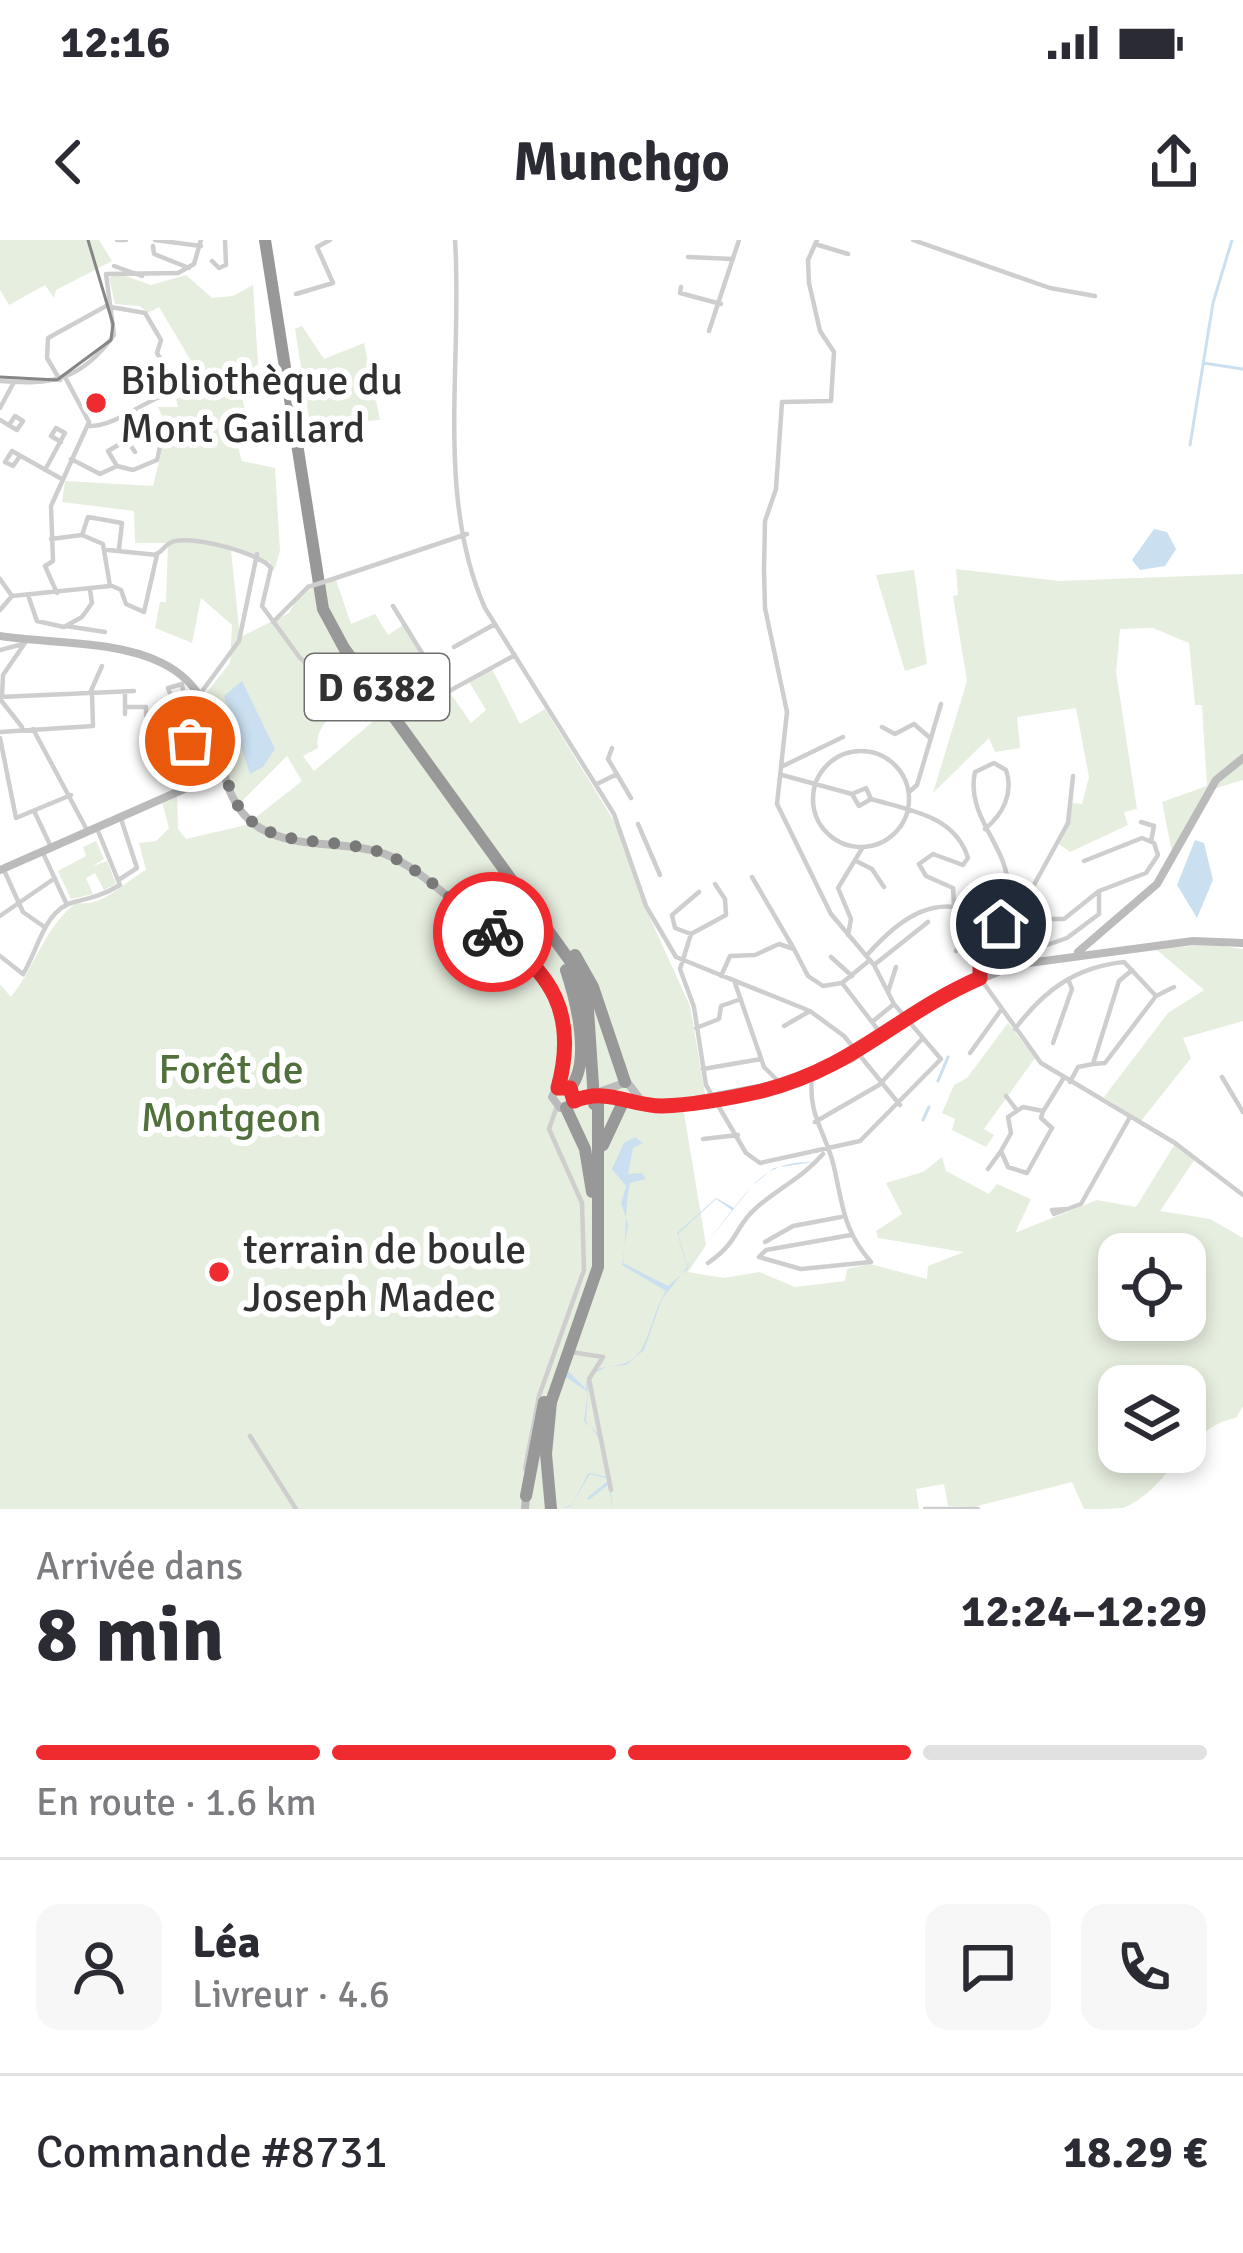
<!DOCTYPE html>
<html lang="fr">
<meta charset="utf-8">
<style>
:root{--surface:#fff;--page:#f7f7f7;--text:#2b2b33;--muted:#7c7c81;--line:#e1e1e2;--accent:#f02b2f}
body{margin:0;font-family:Signika,sans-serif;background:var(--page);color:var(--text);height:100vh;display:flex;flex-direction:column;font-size:45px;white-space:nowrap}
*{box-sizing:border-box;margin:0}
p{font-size:39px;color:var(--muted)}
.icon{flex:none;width:66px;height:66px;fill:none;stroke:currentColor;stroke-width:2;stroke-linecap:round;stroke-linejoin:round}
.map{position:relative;height:1269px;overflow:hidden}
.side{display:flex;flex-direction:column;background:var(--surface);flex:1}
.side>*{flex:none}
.fabs{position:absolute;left:1098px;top:993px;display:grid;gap:24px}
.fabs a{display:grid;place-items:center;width:108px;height:108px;border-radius:24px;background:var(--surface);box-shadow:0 6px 18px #0003;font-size:60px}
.pin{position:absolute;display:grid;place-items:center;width:102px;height:102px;color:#fff;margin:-51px;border:6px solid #fff;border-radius:50%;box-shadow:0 3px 12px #0007}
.courier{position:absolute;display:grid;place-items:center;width:120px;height:120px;margin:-60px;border:9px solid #f02b2f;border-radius:50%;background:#fff;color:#222;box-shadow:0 3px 15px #0007}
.headline em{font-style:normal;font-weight:700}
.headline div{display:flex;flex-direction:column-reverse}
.headline{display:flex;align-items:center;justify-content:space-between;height:204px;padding:0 36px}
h1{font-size:78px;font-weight:700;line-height:90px}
.bar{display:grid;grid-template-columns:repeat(4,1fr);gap:18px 12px;align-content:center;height:144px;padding:0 36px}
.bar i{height:15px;border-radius:9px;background:var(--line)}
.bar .current{background:var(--accent)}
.bar p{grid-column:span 4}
.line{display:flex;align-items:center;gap:30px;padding:0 36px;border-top:3px solid var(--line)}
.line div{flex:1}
.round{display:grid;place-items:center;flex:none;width:126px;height:126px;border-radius:24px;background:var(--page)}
.status{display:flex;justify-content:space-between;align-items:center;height:84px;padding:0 60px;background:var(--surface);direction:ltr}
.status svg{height:33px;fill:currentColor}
header{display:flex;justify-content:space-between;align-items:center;height:156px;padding:0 36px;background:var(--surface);font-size:54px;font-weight:700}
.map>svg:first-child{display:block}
.green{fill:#e6eedf;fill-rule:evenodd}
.water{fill:#cadfef;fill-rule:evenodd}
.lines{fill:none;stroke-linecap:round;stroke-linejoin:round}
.stream{stroke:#cadfef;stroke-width:3}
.street{stroke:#cecece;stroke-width:4.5}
.secondary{stroke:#bbb;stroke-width:8}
.highway{stroke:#989898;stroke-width:12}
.tram{stroke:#868686;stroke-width:3}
.street-bridge{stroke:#cecece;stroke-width:4.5}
.highway-bridge{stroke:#989898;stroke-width:12}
.done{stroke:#797979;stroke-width:12;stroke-dasharray:0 21.6}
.route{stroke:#f02b2f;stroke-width:15}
.poi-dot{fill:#f02b2f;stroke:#fff;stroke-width:4.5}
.labels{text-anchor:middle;stroke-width:12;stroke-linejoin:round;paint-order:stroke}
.shield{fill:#fff;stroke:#6f6f6f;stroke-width:3}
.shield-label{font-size:39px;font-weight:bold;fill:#313131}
.poi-label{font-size:42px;fill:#313131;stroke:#fff;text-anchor:start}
.park-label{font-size:42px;fill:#51703b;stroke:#fff}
</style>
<div class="status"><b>12:16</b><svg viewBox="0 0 49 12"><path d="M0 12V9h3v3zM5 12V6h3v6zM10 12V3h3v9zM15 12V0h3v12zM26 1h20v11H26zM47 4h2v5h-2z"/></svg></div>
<header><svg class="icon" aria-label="back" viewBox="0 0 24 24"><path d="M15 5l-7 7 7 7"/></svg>Munchgo<svg class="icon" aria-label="share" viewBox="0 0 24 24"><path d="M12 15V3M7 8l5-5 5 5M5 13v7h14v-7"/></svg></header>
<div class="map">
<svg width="1243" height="1269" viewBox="0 0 1243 1269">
<rect width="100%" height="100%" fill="#fff"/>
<path class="green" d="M0 0H99L112 21 56 50 54 58 45 45 9 65 0 50Z
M117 33 151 45 186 35 212 58 233 56 253 45 258 124 235 144C258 179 230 190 242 221L275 228 280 311 274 331 270 322 231 310 240 397 289 373 300 353 336 340 351 384 375 374 388 395 403 385 471 483 486 470 468 440 491 427 520 484 545 469 619 589 640 656 690 766 706 859 683 867 706 1005 688 1032 724 1038 759 1032 795 1047 845 1041 847 1029 870 1024 927 1039 928 1026 964 1012 878 998 876 991 902 974 886 943 923 932 942 917 946 931 989 954 997 944 1031 959 1015 993 1097 960 1136 967 1175 904 1195 919 1160 971 1210 979 1243 998V1166L1236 1178C1186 1186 1170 1250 1123 1268 1113 1269 1095 1269 1084 1269L1072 1242 973 1267 948 1266 944 1244 916 1249 919 1269H0V744L11 757C35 727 45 686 76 663 105 667 123 642 146 630L139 603 156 601 169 588 162 562 177 554 178 589 186 599 246 585 302 541 287 516 240 563 233 555 215 476 204 456 230 423 232 385 201 358 192 403 155 388 160 362H166L168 303H135L134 271 62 262 65 241 153 246 164 202 153 184 163 178 158 167H178L176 159 183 155 173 137 194 126 159 67 148 73 140 66 115 64 109 38ZM349 461 376 479 314 531 303 516 318 508C314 487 334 473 349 461ZM1119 1014H1185V1080H1119ZM1119 1146H1185V1212H1119Z
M302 86 324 119 364 103 380 180 332 183 329 198 313 204 295 89Z
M956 329 1060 341 1243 334V540L1213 549 1173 617 1162 562 1207 546 1202 465H1195L1189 403 1153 388 1120 389 1116 432 1137 569 1124 572 1128 585 1070 612 1059 604 1072 563 1082 564 1089 537 1076 468 1017 477 1020 508 995 512 989 498 933 553 967 441 953 356 958 355Z
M914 330 927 424 905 431 876 335Z
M96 601 104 619 93 626 107 621 116 644 104 650 95 633 86 638 93 654 71 659 58 631 86 616 83 607Z
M1209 704 1243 709V781L1183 798 1191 818 1141 881 1104 857 1168 773 1204 750 1157 710Z
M1008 783 1035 818 984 889 994 895 986 907 952 890 955 879 942 873 954 845 967 838Z"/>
<path class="water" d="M1154 289 1167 292 1176 309 1165 326 1140 330 1132 320Z
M242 441 275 509 263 527 250 534 224 456Z
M1195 600 1204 603 1213 640 1197 678 1177 645Z
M635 897 643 903 633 908 628 934 642 933 646 939 630 943C624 970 627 994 623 1023L668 1046 688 1029 677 993 716 958 734 968C757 937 774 921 814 922L774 928 752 946 662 1059 644 1110 626 1125 599 1128 589 1141 586 1181C615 1214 604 1230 613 1269L609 1239 590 1234 571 1266 562 1269 572 1264 588 1234 590 1233 608 1237 600 1195 584 1181 588 1152 561 1134 568 1131 586 1149V1142C608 1117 619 1133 637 1115 649 1103 654 1068 666 1051L622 1025 628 984 621 963 626 946 612 929 624 903ZM716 959 732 970 688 1027 678 994Z"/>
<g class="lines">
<path class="stream" d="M1203 123 1243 129
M1190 205 1213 63 1232 0
M938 841 948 817
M923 880 929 867
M589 1258 608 1243"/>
<path class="street" d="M117 0H126
M155 0 201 6
M455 0C463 121 435 256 485 368L614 574 646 666 676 717 810 771 844 796 900 865
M913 0 1050 48 1095 56
M815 4 848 14
M153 6 154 14 189 28
M688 17 733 19
M212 21 219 28 226 25 225 0
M114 26 142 36
M681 47 680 53 721 64
M296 54 333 43 317 7 330 0
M111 67 145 73 161 100 157 113 181 154
M709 91 739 0
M60 140 47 118 48 98 108 65
M0 141C51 145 81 141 114 95L106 34 178 33 194 24 201 0
M0 168 14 142
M0 180 17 190 23 181 15 176 9 185
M89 186C114 186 137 166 160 157 172 152 181 154 195 146L187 133
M20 216 13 226 5 222 12 211C28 220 44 229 60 238
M71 219 100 234 117 226 108 211 127 200 135 212
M117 226 133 230 157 220 161 203 141 168
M45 230 65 193 56 188 51 196 61 202
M82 295 88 277 122 283 119 309
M108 310 157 315 144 372 126 364 121 350 110 345
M156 314C162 312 164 306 170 303 186 293 261 313 271 328L262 366 300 418 378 478
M0 339 12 356
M330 340 467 294
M57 353 45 326 53 321 51 266 89 182 65 137
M12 356 110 346 103 304 82 295 51 299
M29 358 37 381 64 387 82 377 92 363 90 350
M393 366 446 452
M0 370 12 356
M273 382 308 347
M66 386 105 392
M454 407 495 384
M0 410 23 404
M90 453 102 426
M200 454 239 401 257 314
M2 456 3 435 27 400
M0 457 134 451
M0 459 22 487
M125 467H146V476C163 477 174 470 184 456L182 444 168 448 175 467
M411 472 515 415
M125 474V453
M176 477 197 540
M198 487 207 524
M882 487 895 494 914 484 929 497
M33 489 87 590
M0 492 93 486 92 453
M0 498 16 578 71 555
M612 508 608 519 631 558
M813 559a48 48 0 1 1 96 0a48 48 0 1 1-96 0Z
M783 526 843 497
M782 535 852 554
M1073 536 1068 583 1029 654 983 706 980 738 1041 823 1175 903 1243 955
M597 544 617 534
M909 552 917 545 941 464
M871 559 859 566 852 554 866 548 871 559C908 570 955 575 968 618L963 625 933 614 919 624 926 636 953 648 954 666
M35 573 52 609
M1141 582 1154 586 1151 601
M638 584 660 635
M43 613 67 665
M858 622 872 629 884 647
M3 628 23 672 43 686
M752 637 794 709
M120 639 137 628 121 579
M715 644 725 659 726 675 691 694 680 729 694 767 706 845 746 913 760 923 860 901 941 819 894 764 874 725 831 674 777 564 787 472 765 368 764 330 765 281 776 249 782 162 831 161 834 112 820 91 809 43 808 20 817 0
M1020 666 1049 679H1064L1099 651 1146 633 1158 615 1154 603 1142 598 1084 621
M1039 674 1037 699 1047 705 1067 698 1099 674V651
M0 676 55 638
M691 694 675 688 672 675 699 652
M848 695 851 679 838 648 863 607
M956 711 1008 647C1008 606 965 576 975 532L994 523 1006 530C1014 553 1003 574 985 589
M867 715C899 679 936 650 985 677
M0 716 23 734C37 713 44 669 74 662 91 658 104 655 120 645L98 591
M831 717 852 736
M874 725 928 682
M721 736 730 716 755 715 779 704 794 709 808 736 823 746 842 743 870 720
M735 743 764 827 780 843
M842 743 882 795
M888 752 896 727
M872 782 894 764
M784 786 810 771
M696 788 719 779 721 766 741 759
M1015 789C1044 750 1076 727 1124 722L1156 756 1174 747
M1053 803 1072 749 1068 739
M970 813 1001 770
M1093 824 1105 823 1156 756
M703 829 761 819
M812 836C808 878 825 889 834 927 843 966 843 990 871 1022L801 1029 759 1017 766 1010 851 995
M1222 837 1243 872
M1070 842 1078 827 1093 824 1119 741 1132 730
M1006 856 1016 869
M1023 867 1043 871 1041 878 1052 888 1027 933 1008 927 1001 911 1011 893 1008 877Z
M1044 870 1063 839
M815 882 879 845 922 799
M703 899 738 895
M988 929 1001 911
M1068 969 1052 970 1054 974 1081 964 1130 877
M765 1002 793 986 841 977
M708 1023C740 1001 734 987 756 968 779 948 803 937 823 914
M571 1112 603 1117 589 1139 611 1250
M250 1196 296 1269
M525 1229 539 1156 584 1030 582 963 549 889 557 866
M925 1269H978"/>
<path class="secondary" d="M0 396C51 404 116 400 162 423 240 461 200 552 260 588 297 610 346 600 385 614 415 626 441 652 467 672 516 710 565 733 562 804 561 824 561 840 552 857L560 868 584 857 609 854 663 866 794 841 851 819 932 760 1014 725 1193 701 1243 703
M0 630 225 531
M1078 712 1157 644 1216 540 1243 518
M602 851 627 842 640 859
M525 1269 526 1256"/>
<path class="highway" d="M265 0 323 369 344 408 573 725 588 770 593 845
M575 715 593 747 625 842
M566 730C576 760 592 822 570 848
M566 868 585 909 592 952
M603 905 624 860
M526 1256 544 1162
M551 1269 546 1214 551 1162 598 1027V863"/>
<path class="tram" d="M0 137 57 140 111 100 113 84 88 0"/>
<path class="street-bridge" d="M308 347 330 340"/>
<path class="highway-bridge" d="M593 845 594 864"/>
</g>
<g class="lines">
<path class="done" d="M190 501 188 523 196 540 225 531C245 627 330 586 394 618 430 636 460 669 493 692"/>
<path class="route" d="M493 692C552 731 578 775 558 848H570L574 861C607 847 630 866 662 866 694 865 731 858 762 851 856 827 897 774 980 738V713L1001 684"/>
</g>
<g class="poi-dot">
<circle cx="96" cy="163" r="12"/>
<circle cx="219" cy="1032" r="12"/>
</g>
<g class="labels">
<rect class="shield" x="305" y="414" width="144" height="66" rx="9"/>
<g class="shield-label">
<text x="377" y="461">D 6382</text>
</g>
<g class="poi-label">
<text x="120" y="154">Bibliothèque du<tspan x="120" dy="48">Mont Gaillard</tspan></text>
<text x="243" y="1023">terrain de boule<tspan x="243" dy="48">Joseph Madec</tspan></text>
</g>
<g class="park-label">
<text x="231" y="843">Forêt de<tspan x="231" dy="48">Montgeon</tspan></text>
</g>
</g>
</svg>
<div class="fabs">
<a><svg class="icon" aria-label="locate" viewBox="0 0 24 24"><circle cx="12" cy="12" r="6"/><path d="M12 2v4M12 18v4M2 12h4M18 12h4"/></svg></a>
<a><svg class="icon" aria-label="layers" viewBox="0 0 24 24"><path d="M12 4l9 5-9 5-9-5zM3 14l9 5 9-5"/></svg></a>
</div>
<div class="pin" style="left:190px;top:501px;background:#ea580c"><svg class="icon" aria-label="bag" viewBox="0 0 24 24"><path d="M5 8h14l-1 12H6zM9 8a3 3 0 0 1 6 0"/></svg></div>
<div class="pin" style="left:1001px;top:684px;background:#1f2937"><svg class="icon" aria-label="home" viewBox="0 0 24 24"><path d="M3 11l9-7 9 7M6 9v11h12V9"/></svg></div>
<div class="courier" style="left:493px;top:692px"><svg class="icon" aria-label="bike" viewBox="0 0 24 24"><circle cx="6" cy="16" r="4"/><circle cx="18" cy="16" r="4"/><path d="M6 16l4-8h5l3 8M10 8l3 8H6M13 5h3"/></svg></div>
</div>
<section class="side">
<div class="headline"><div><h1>8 min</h1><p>Arrivée dans</p></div><em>12:24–12:29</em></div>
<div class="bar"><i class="current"></i><i class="current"></i><i class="current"></i><i></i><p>En route · 1.6 km</p></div>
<div class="line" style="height:216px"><a class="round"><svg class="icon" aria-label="person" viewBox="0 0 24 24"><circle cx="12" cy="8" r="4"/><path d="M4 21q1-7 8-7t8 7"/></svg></a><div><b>Léa</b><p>Livreur · 4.6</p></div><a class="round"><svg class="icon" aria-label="chat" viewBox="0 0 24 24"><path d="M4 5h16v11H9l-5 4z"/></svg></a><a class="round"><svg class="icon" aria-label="phone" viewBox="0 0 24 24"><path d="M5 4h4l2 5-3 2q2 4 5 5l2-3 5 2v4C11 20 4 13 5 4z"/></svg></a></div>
<div class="line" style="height:156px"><div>Commande #8731</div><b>18.29 €</b></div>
</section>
